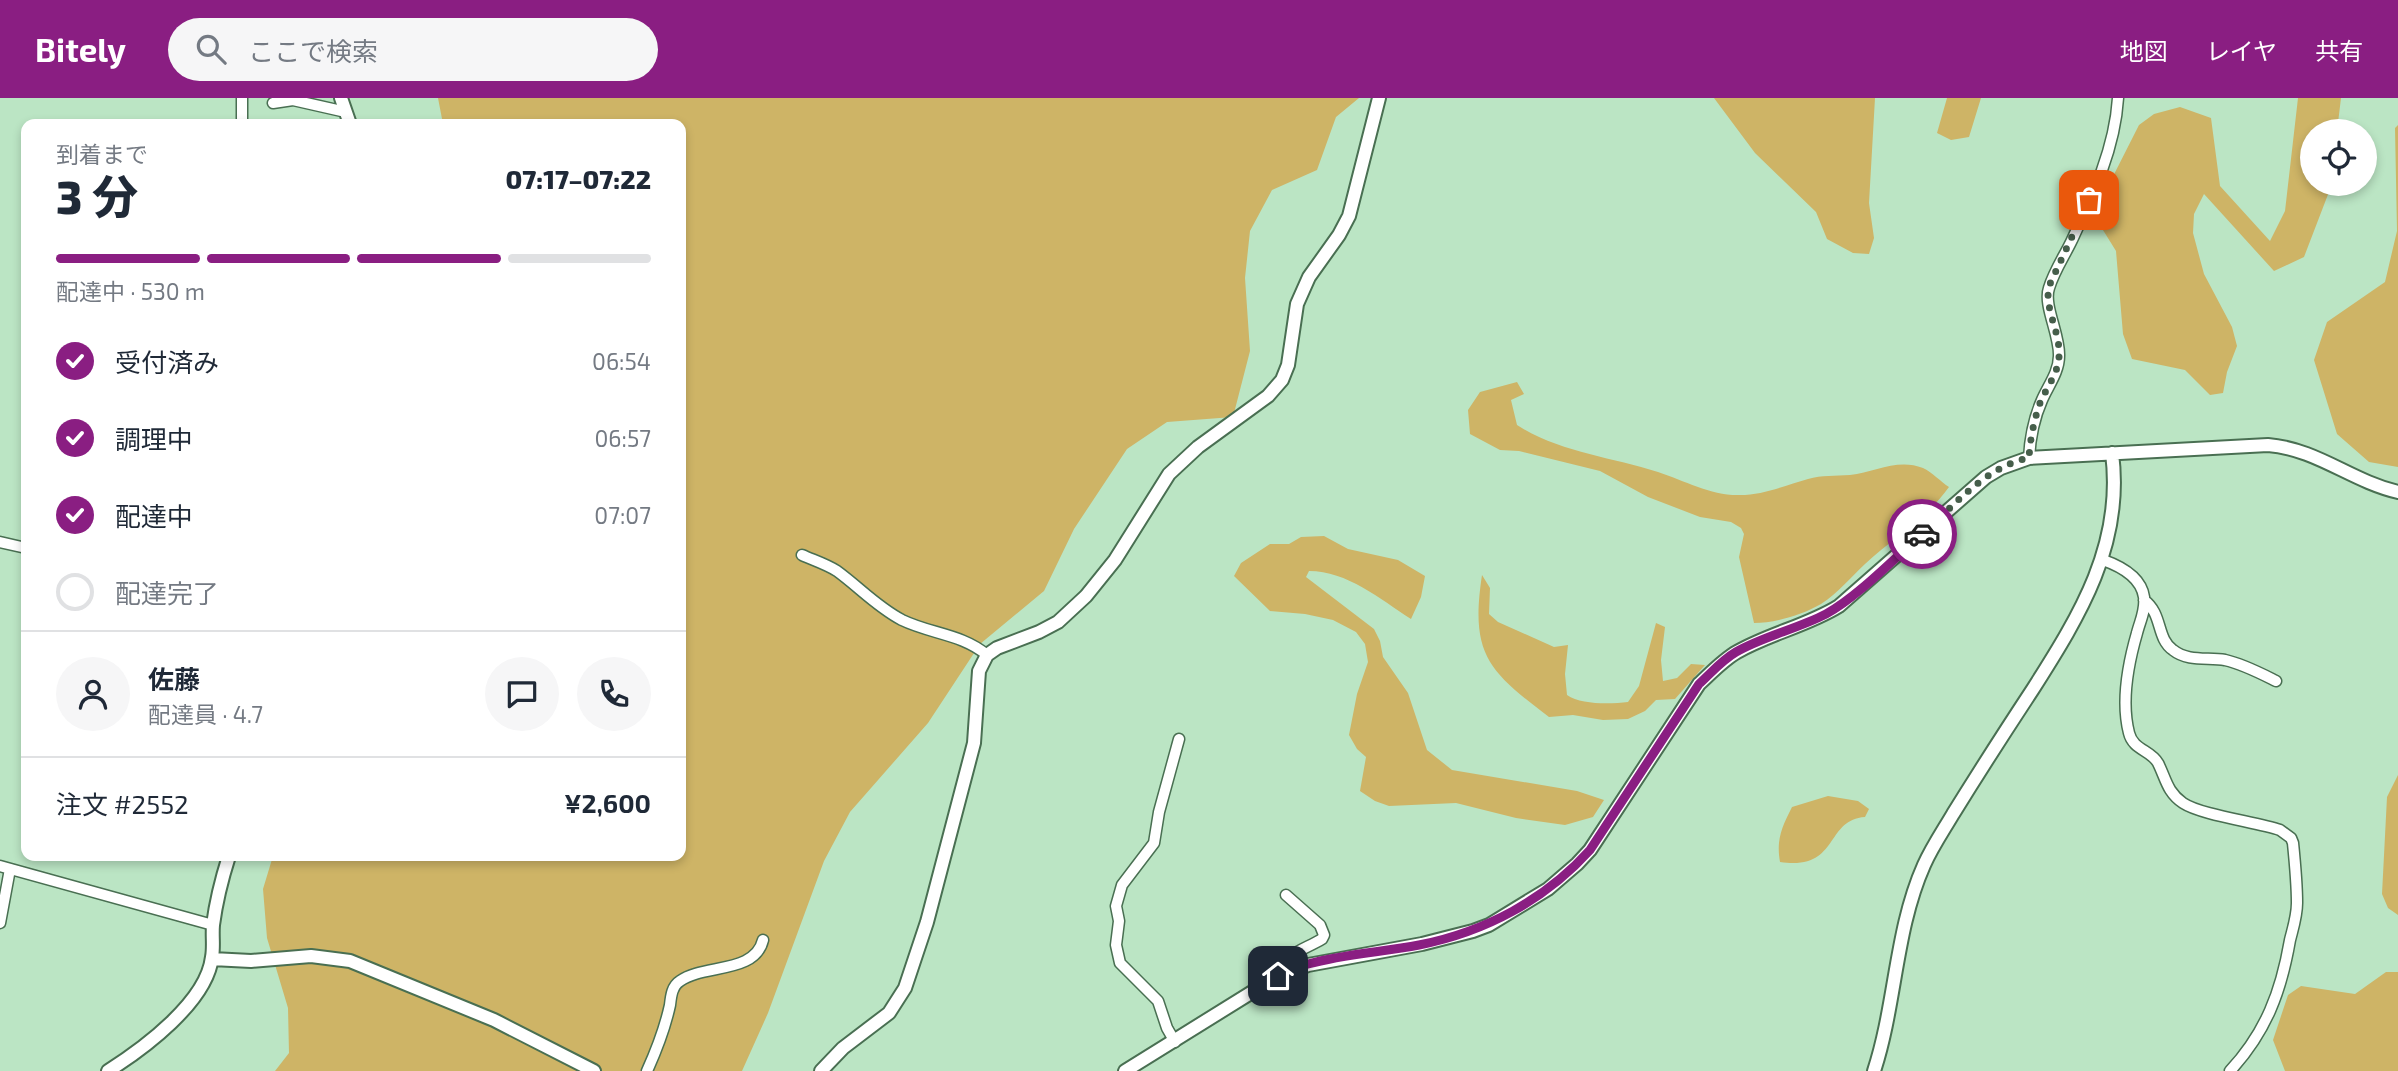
<!DOCTYPE html>
<html lang="ja">
<meta charset="utf-8">
<style>
:root{--surface:#fff;--page:#f6f6f7;--text:#1f2937;--muted:#747a83;--line:#e0e1e3;--accent:#8a1e82}
body{margin:0;font-family:"Exo 2","Noto Sans JP",sans-serif;background:var(--page);color:var(--text);height:100vh;display:flex;flex-direction:column;font-size:26px;white-space:nowrap}
*{box-sizing:border-box;margin:0}
p{font-size:23px;color:var(--muted)}
.icon{flex:none;width:38px;height:38px;fill:none;stroke:currentColor;stroke-width:2;stroke-linecap:round;stroke-linejoin:round}
.map{position:relative;flex:1;overflow:hidden}
.side{position:absolute;left:21px;top:21px;width:665px;height:742px;display:flex;flex-direction:column;background:var(--surface);border-radius:14px;box-shadow:0 4px 10px #0003}
.side>*{flex:none}
.fabs{position:absolute;left:2300px;top:21px;display:grid;gap:14px}
.fabs a{display:grid;place-items:center;width:77px;height:77px;border-radius:50%;background:var(--surface);box-shadow:0 4px 10px #0003;font-size:35px}
.pin{position:absolute;display:grid;place-items:center;width:60px;height:60px;color:#fff;margin:-30px;border-radius:14px;box-shadow:0 4px 10px #0006}
.courier{position:absolute;display:grid;place-items:center;width:70px;height:70px;margin:-35px;border:5px solid #8a1e82;border-radius:50%;background:#fff;color:#222;box-shadow:0 2px 9px #0007}
.summary em{font-style:normal;font-weight:800}
.summary div{display:flex;flex-direction:column-reverse}
.summary{display:flex;align-items:center;justify-content:space-between;height:119px;padding:0 35px}
h1{font-size:46px;font-weight:800;line-height:52px}
.bar{display:grid;grid-template-columns:repeat(4,1fr);gap:10px 7px;align-content:center;height:84px;padding:0 35px}
.bar i{height:9px;border-radius:5px;background:var(--line)}
.bar .active{background:var(--accent)}
.bar p{grid-column:span 4}
.line{display:flex;align-items:center;gap:18px;padding:0 35px;border-top:2px solid var(--line)}
.line div{flex:1}
.round{display:grid;place-items:center;flex:none;width:74px;height:74px;border-radius:37px;background:var(--page)}
ol{padding:0 35px;list-style:none}
li{display:flex;align-items:center;gap:21px;height:77px}
li p{margin-inline-start:auto}
li .icon{padding:7px;border-radius:50%;background:var(--accent);color:#fff;stroke-width:4}
li:last-child{color:var(--muted)}
li i{width:38px;height:38px;border:4px solid var(--line);border-radius:50%}
header{display:flex;align-items:center;gap:42px;box-sizing:border-box;height:98px;padding:0 35px;background:var(--accent);color:#fff}
header strong{font-size:33px}
nav{display:flex;gap:38px;margin-inline-start:auto;font-size:24px}
.search{width:490px;height:63px;background:var(--page);display:flex;align-items:center;gap:18px;box-sizing:border-box;padding:0 24px;border-radius:38px;color:var(--muted);font-size:26px}
.map>svg:first-child{display:block}
.green{fill:#ceb466}
.lines{fill:none;stroke-linecap:round;stroke-linejoin:round}
.street-casing{stroke:#496f52;stroke-width:13}
.secondary-casing{stroke:#496f52;stroke-width:16}
.street{stroke:#fff;stroke-width:10}
.secondary{stroke:#fff;stroke-width:12}
.done{stroke:#465e4b;stroke-width:7;stroke-dasharray:0 12.6}
.route{stroke:#8a1e82;stroke-width:9}
</style>
<header>
<strong>Bitely</strong>
<div class="search"><svg class="icon" aria-label="search" viewBox="0 0 24 24"><circle cx="10" cy="10" r="6"/><path d="M15 15l6 6"/></svg>ここで検索</div>
<nav><a>地図</a><a>レイヤ</a><a>共有</a></nav>
</header>
<div class="map">
<svg width="2398" height="973" viewBox="0 0 2398 973">
<rect width="100%" height="100%" fill="#bbe5c4"/>
<path class="green" d="M438 0H1359L1336 19 1317 72 1272 92 1250 133 1245 180 1250 253 1233 319 1167 324 1127 351 1074 431 1044 493 980 546 928 625 850 714 824 763 768 915 742 973H275L289 955 288 910 267 840 263 791 273 758H681V26H443Z
M1714 0H1875L1869 105 1874 140 1869 156 1853 155 1827 141 1816 114 1755 55Z
M1947 0H1981L1969 39 1951 42 1937 35Z
M2298 0H2341L2337 33H2312V86H2332L2304 159 2274 173 2204 96 2194 116 2193 135 2204 176 2232 229 2237 248 2227 274 2223 295 2210 297 2185 272 2132 261 2123 236 2116 153 2098 124V108L2139 27 2154 16 2180 9 2211 20 2220 88 2270 143 2285 113Z
M2398 27V369L2369 364 2337 336 2314 262 2327 224 2385 184 2397 133 2395 30Z
M1517 284 1524 296 1511 302 1517 327C1559 354 1611 359 1658 374 1685 383 1712 398 1740 397 1764 397 1786 387 1808 381 1822 377 1835 378 1850 377 1875 374 1898 360 1923 370 1932 374 1941 384 1949 389 1927 420 1893 440 1865 466 1851 479 1838 495 1821 506 1802 517 1775 525 1754 525L1739 459 1744 436 1741 430 1731 424 1700 419 1648 399 1600 373 1519 353 1500 352 1470 336 1468 312 1480 294Z
M1324 438 1348 451 1398 462 1425 478 1421 499 1411 521C1380 501 1347 473 1309 473L1306 479 1374 531 1380 543 1383 559 1408 595 1427 652 1452 672 1577 693 1604 702 1593 719 1565 727 1516 720 1456 705 1389 708 1375 703 1360 693 1366 659 1357 651 1349 637 1357 596 1368 564 1365 546 1356 534 1333 522 1305 516 1270 513 1234 478 1241 465 1270 446H1289L1301 439Z
M1482 477 1490 490 1489 516 1498 524 1554 549 1568 547 1565 576 1567 597C1581 607 1611 606 1628 604L1639 588 1656 525 1665 529 1661 562 1663 583 1677 580 1691 566 1705 567 1675 601 1656 602 1645 613 1628 621 1603 622 1573 617 1549 619C1488 573 1470 556 1482 477Z
M2398 677V817L2388 810 2382 796 2387 699Z
M1828 698 1858 703 1869 711 1865 719C1824 722 1840 773 1780 764 1776 741 1782 729 1792 709Z
M2386 874H2398V973H2285L2273 942 2288 897 2301 888 2355 896Z"/>
<g class="lines">
<g class="street-casing">
<path id="street" d="M273 5 293 2 346 14
M242 26V0
M2029 360C2030 341 2034 320 2042 302 2048 288 2059 274 2059 258 2060 237 2043 207 2049 190 2054 173 2065 157 2072 142 2093 97 2115 50 2118 0
M0 444 26 450
M802 457C813 462 826 466 837 473 859 489 877 509 902 522 931 536 962 536 987 557
M2103 462C2120 468 2141 479 2144 499 2146 512 2140 523 2137 535 2128 566 2121 604 2129 635 2133 652 2151 652 2158 665 2166 681 2167 694 2183 705 2201 717 2256 724 2280 732L2291 740 2293 745C2295 765 2297 785 2297 805 2297 818 2293 830 2290 842 2281 894 2266 934 2230 973
M2144 502C2163 516 2156 540 2173 552 2188 564 2208 559 2225 562 2243 566 2260 575 2276 583
M0 768 213 827
M0 825 10 771
M1278 878C1286 854 1302 853 1322 841L1324 837 1320 827 1286 797
M1175 944 1167 930 1158 903 1120 865 1116 847 1119 823 1116 808 1122 787 1154 745 1159 714 1179 641
M647 973C657 951 665 930 670 907 671 898 672 888 680 883 703 866 755 876 763 842"/>
</g>
<g class="secondary-casing">
<path id="secondary" d="M341 0 350 26
M212 861 251 863 311 858 350 863 494 922 594 973
M108 973C143 951 207 904 212 859 214 849 212 838 213 827 216 804 222 780 229 758
M821 973 843 950 889 915 905 890 927 824 974 645 979 573 987 557 997 550 1039 534 1058 524 1086 498 1115 462 1169 376 1198 349 1268 298 1282 282 1288 267 1297 206 1309 179 1339 137 1349 118 1379 0
M1125 973 1278 878 1308 867 1422 846 1473 833 1489 827 1548 791 1577 766 1590 752 1699 586C1711 575 1723 562 1737 554 1770 535 1807 528 1839 508L1986 379 2001 370 2029 360 2268 347C2317 351 2351 383 2398 394
M1874 973C1896 906 1895 832 1924 767 1932 749 1943 733 1953 716 1979 674 2006 632 2033 591 2080 517 2124 446 2112 355"/>
</g>
<use href="#street" class="street"/>
<use href="#secondary" class="secondary"/>
</g>
<g class="lines">
<path class="done" d="M1922 436C1954 408 1986 368 2029 360 2030 342 2034 322 2040 305 2046 290 2058 276 2059 259 2061 235 2044 211 2049 188L2089 102"/>
<path class="route" d="M1278 878C1288 874 1298 869 1308 866 1344 856 1383 854 1419 847 1485 834 1545 802 1590 752L1699 586C1711 575 1722 562 1736 554 1764 538 1797 531 1826 516 1856 500 1896 459 1922 436"/>
</g>
</svg>
<div class="fabs">
<a><svg class="icon" aria-label="locate" viewBox="0 0 24 24"><circle cx="12" cy="12" r="6"/><path d="M12 2v4M12 18v4M2 12h4M18 12h4"/></svg></a>
</div>
<div class="pin" style="left:2089px;top:102px;background:#ea580c"><svg class="icon" aria-label="bag" viewBox="0 0 24 24"><path d="M5 8h14l-1 12H6zM9 8a3 3 0 0 1 6 0"/></svg></div>
<div class="pin" style="left:1278px;top:878px;background:#1f2937"><svg class="icon" aria-label="home" viewBox="0 0 24 24"><path d="M3 11l9-7 9 7M6 9v11h12V9"/></svg></div>
<div class="courier" style="left:1922px;top:436px"><svg class="icon" aria-label="car" viewBox="0 0 24 24"><path d="M5 17H2v-5l4-1 3-4h7l3 4 3 1v5h-3M9 17h6M6 11h13"/><circle cx="7" cy="17" r="2"/><circle cx="17" cy="17" r="2"/></svg></div>
<section class="side">
<div class="summary"><div><h1>3 分</h1><p>到着まで</p></div><em>07:17–07:22</em></div>
<div class="bar"><i class="active"></i><i class="active"></i><i class="active"></i><i></i><p>配達中 · 530 m</p></div>
<ol>
<li><svg class="icon" aria-label="check" viewBox="0 0 24 24"><path d="M5 12l5 5 9-10"/></svg>受付済み<p>06:54</p></li>
<li><svg class="icon" aria-label="check" viewBox="0 0 24 24"><path d="M5 12l5 5 9-10"/></svg>調理中<p>06:57</p></li>
<li><svg class="icon" aria-label="check" viewBox="0 0 24 24"><path d="M5 12l5 5 9-10"/></svg>配達中<p>07:07</p></li>
<li><i></i>配達完了</li>
</ol>
<div class="line" style="height:126px"><a class="round"><svg class="icon" aria-label="person" viewBox="0 0 24 24"><circle cx="12" cy="8" r="4"/><path d="M4 21q1-7 8-7t8 7"/></svg></a><div><b>佐藤</b><p>配達員 · 4.7</p></div><a class="round"><svg class="icon" aria-label="chat" viewBox="0 0 24 24"><path d="M4 5h16v11H9l-5 4z"/></svg></a><a class="round"><svg class="icon" aria-label="phone" viewBox="0 0 24 24"><path d="M5 4h4l2 5-3 2q2 4 5 5l2-3 5 2v4C11 20 4 13 5 4z"/></svg></a></div>
<div class="line" style="height:91px"><div>注文 #2552</div><b>¥2,600</b></div>
</section>
</div>
